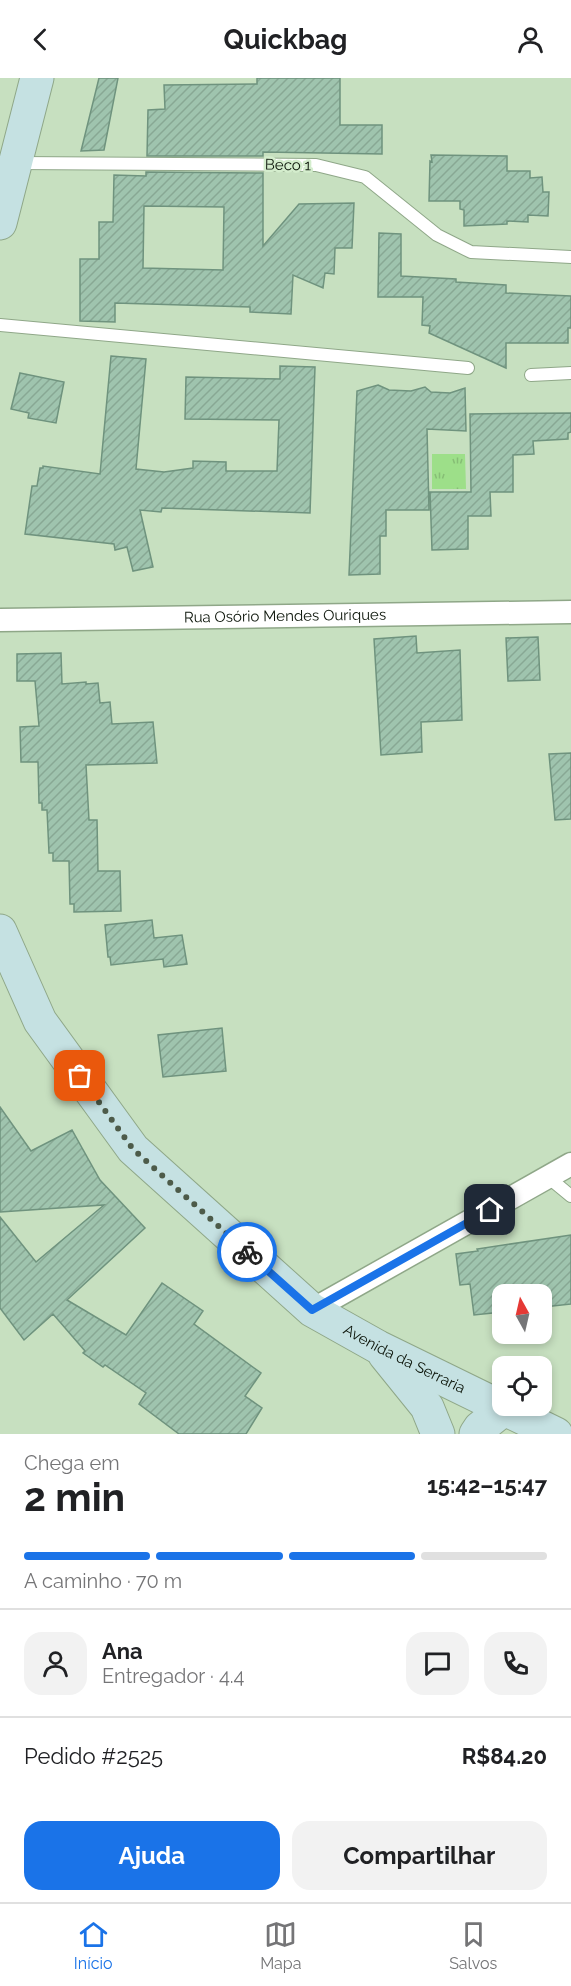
<!DOCTYPE html>
<html lang="pt">
<meta charset="utf-8">
<style>
:root{--surface:#fff;--page:#f2f2f2;--text:#202124;--muted:#757577;--line:#e0e0e0;--accent:#1a73e8}
body{margin:0;font-family:Raleway,sans-serif;background:var(--page);color:var(--text);height:100vh;display:flex;flex-direction:column;font-size:22px;white-space:nowrap}
*{box-sizing:border-box;margin:0}
p{font-size:20px;color:var(--muted)}
.icon{flex:none;width:33px;height:33px;fill:none;stroke:currentColor;stroke-width:2;stroke-linecap:round;stroke-linejoin:round}
.map{position:relative;height:1356px;overflow:hidden}
.sheet{display:flex;flex-direction:column;background:var(--surface);flex:1}
.sheet>*{flex:none}
.needle{width:39px;rotate:352deg}
.buttons{position:absolute;left:492px;top:1206px;display:grid;gap:12px}
.buttons a{display:grid;place-items:center;width:60px;height:60px;border-radius:12px;background:var(--surface);box-shadow:0 3px 9px #0003;font-size:30px}
.pin{position:absolute;display:grid;place-items:center;width:51px;height:51px;color:#fff;margin:-26px;border-radius:12px;box-shadow:0 3px 9px #0006}
.courier{position:absolute;display:grid;place-items:center;width:60px;height:60px;margin:-30px;border:4px solid #1a73e8;border-radius:50%;background:#fff;color:#222;box-shadow:0 2px 8px #0007}
.summary em{font-style:normal;font-weight:700}
.summary div{display:flex;flex-direction:column-reverse}
.summary{display:flex;align-items:center;justify-content:space-between;height:102px;padding:0 24px}
h1{font-size:39px;font-weight:700;line-height:45px}
.bar{display:grid;grid-template-columns:repeat(4,1fr);gap:9px 6px;align-content:center;height:72px;padding:0 24px}
.bar i{height:8px;border-radius:4px;background:var(--line)}
.bar .selected{background:var(--accent)}
.bar p{grid-column:span 4}
.line{display:flex;align-items:center;gap:15px;padding:0 24px;border-top:2px solid var(--line)}
.line div{flex:1}
.round{display:grid;place-items:center;flex:none;width:63px;height:63px;border-radius:18px;background:var(--page)}
.primary-button{display:flex;gap:12px;margin-top:auto;padding:12px 24px}
.primary-button a{flex:1;height:69px;border-radius:18px;background:var(--accent);color:#fff;font-size:24px;font-weight:700;line-height:69px;text-align:center}
.primary-button a+a{background:var(--page);color:var(--text)}
header{display:flex;justify-content:space-between;align-items:center;height:78px;padding:0 24px;background:var(--surface);font-size:27px;font-weight:700}
.menu{display:flex;justify-content:space-around;align-items:center;height:84px;border-top:2px solid var(--line);background:var(--surface);font-size:16px;color:var(--muted)}
.menu a{display:grid;justify-items:center;gap:3px}
.menu .selected{color:var(--accent)}
.map>svg:first-child{display:block}
.park{fill:url(#park-tufts)}
.building{fill:url(#building-hatch);stroke:#6f937e;stroke-width:1.5;fill-rule:evenodd}
.lines{fill:none;stroke-linecap:round;stroke-linejoin:round}
.lane-casing{stroke:#8fa788;stroke-width:14}
.street-casing{stroke:#8fa788;stroke-width:25}
.secondary-casing{stroke:#8fa788;stroke-width:35}
.lane{stroke:#fff;stroke-width:12}
.street{stroke:#fff;stroke-width:22}
.secondary{stroke:#c5e1e2;stroke-width:33}
.done{stroke:#4d5b49;stroke-width:6;stroke-dasharray:0 10.8}
.route{stroke:#1a73e8;stroke-width:8}
.labels{text-anchor:middle;stroke-width:5;stroke-linejoin:round;paint-order:stroke}
.street-label{font-size:15px;fill:#0b1409;stroke:#d4edcd}
</style>
<header><svg class="icon" aria-label="back" viewBox="0 0 24 24"><path d="M15 5l-7 7 7 7"/></svg>Quickbag<svg class="icon" aria-label="person" viewBox="0 0 24 24"><circle cx="12" cy="8" r="4"/><path d="M4 21q1-7 8-7t8 7"/></svg></header>
<div class="map">
<svg width="571" height="1356" viewBox="0 0 571 1356">
<defs>
<pattern id="park-tufts" width="24" height="20" patternUnits="userSpaceOnUse" patternTransform="scale(1.5)"><rect width="24" height="20" fill="#9ddf89"/><path d="M3 7l-1-3M5 7V3M7 7l1-3M15 17l-1-3M17 17v-4M19 17l1-3" fill="none" stroke="#86be75"/></pattern>
<pattern id="building-hatch" width="6" height="6" patternUnits="userSpaceOnUse" patternTransform="scale(1.5)"><rect width="6" height="6" fill="#9fc4ae"/><path d="M-1 1l2-2M0 6l6-6M5 7l2-2" fill="none" stroke="#88a894"/></pattern>
</defs>
<rect width="100%" height="100%" fill="#c7e0c0"/>
<path class="park" d="M432 376H465L466 411H432Z"/>
<path class="building" d="M99 0H118L104 72 81 73Z
M257 0H340V47H382V76L263 74V78H147L148 32 165 31 164 7 257 6Z
M431 77 507 78V93H530V100L542 99 543 114H549L548 138 528 137V144L507 143V146L464 148V132L460 131V123H429L430 83 432 84Z
M146 94 263 95V168L299 126 354 125 352 170H335L334 196 325 195 323 210 293 197 291 236 250 234V229L115 225V244L80 243V181H99V144H113L114 97 146 98ZM144 128 224 129 223 192 143 190Z
M379 155 401 156V198L456 201V204L506 207V215L571 218V250H568V265H506V290L429 255 430 248 422 247 423 219H378Z
M111 278 146 281 136 391 164 394 193 390V383L226 384V393H277L279 342 185 341 186 299 280 301V288L315 289 310 435 162 430 161 434 140 432 153 489 133 493 127 469 115 472 114 466 25 456 32 408H37L40 390H43V388L100 396Z
M20 295 64 304 56 345 28 340 29 335 11 331Z
M378 307 389 312 411 313 425 309 431 314 450 315 465 310 466 353 427 351 429 432H386V458H380V496L349 497 357 313Z
M571 335V354L568 355V361L533 363 534 376 513 377V414H490L491 438H468V471L432 472 430 414H471L470 336Z
M416 558 417 575 460 572 462 642 421 644 422 674 381 677 374 561Z
M538 559 540 602 508 603 506 560Z
M61 575 62 606 86 604V606L98 605 100 625 110 624 112 646 153 644 157 685 86 687 89 742H97L98 793H120L121 833 74 834V826H70L69 783H53V775H49L47 732H42V725H39L38 684H21L20 649 39 648 35 603H17V576Z
M571 675V741L555 742 549 676Z
M152 842 154 860 182 857 187 886 164 889 163 881 111 887 110 879H108L105 847Z
M222 950 226 993 163 999 158 957Z
M0 1029 31 1073 72 1052 100 1102 145 1150 67 1222 126 1257 162 1205 203 1233 194 1246 261 1295 245 1318 262 1330 246 1356H179L139 1326 146 1315 105 1287 103 1289 83 1275 85 1273 53 1236 24 1262 0 1230V1139L36 1184 104 1127 0 1134Z
M571 1157V1226L544 1229 543 1216H502V1234L474 1237 470 1206 460 1207 456 1176 478 1173 477 1171Z"/>
<g class="lines">
<g class="lane-casing">
<path id="lane" d="M16 85 316 87 365 99 437 157 471 174 571 179
M0 247 468 290
M531 297 571 295
M548 1099 571 1118"/>
</g>
<g class="street-casing">
<g id="street">
<path id="s1" d="M0 542 571 534"/>
<path d="M312 1232 571 1086"/>
</g>
</g>
<g class="secondary-casing">
<g id="secondary">
<path d="M0 145 37 0"/>
<path id="s2" d="M0 853 40 943 133 1071 312 1232 378 1269 556 1356"/>
<path d="M385 1277 427 1329 438 1356"/>
<path d="M476 1356 480 1350 504 1331"/>
</g>
</g>
<use href="#lane" class="lane"/>
<use href="#street" class="street"/>
<use href="#secondary" class="secondary"/>
</g>
<g class="lines">
<path class="done" d="M80 998 133 1071 247 1174"/>
<path class="route" d="M247 1174 312 1232 490 1132"/>
</g>
<g class="labels">
<g class="street-label">
<text transform="translate(288 87) rotate(1)" y="5">Beco 1</text>
<text dy="5" stroke="none"><textPath href="#s1" startOffset="285">Rua Osório Mendes Ouriques</textPath></text>
<text dy="5" stroke="none"><textPath href="#s2" startOffset="602">Avenida da Serraria</textPath></text>
</g>
</g>
</svg>
<div class="buttons">
<a><svg class="needle" viewBox="-14 -14 28 28"><path d="M0-13l5 13h-10z" fill="#e53935"/><path d="M0 13l5-13h-10z" fill="#757577"/></svg></a>
<a><svg class="icon" aria-label="locate" viewBox="0 0 24 24"><circle cx="12" cy="12" r="6"/><path d="M12 2v4M12 18v4M2 12h4M18 12h4"/></svg></a>
</div>
<div class="pin" style="left:80px;top:998px;background:#ea580c"><svg class="icon" aria-label="bag" viewBox="0 0 24 24"><path d="M5 8h14l-1 12H6zM9 8a3 3 0 0 1 6 0"/></svg></div>
<div class="pin" style="left:490px;top:1132px;background:#1f2937"><svg class="icon" aria-label="home" viewBox="0 0 24 24"><path d="M3 11l9-7 9 7M6 9v11h12V9"/></svg></div>
<div class="courier" style="left:247px;top:1174px"><svg class="icon" aria-label="bike" viewBox="0 0 24 24"><circle cx="6" cy="16" r="4"/><circle cx="18" cy="16" r="4"/><path d="M6 16l4-8h5l3 8M10 8l3 8H6M13 5h3"/></svg></div>
</div>
<section class="sheet">
<div class="summary"><div><h1>2 min</h1><p>Chega em</p></div><em>15:42–15:47</em></div>
<div class="bar"><i class="selected"></i><i class="selected"></i><i class="selected"></i><i></i><p>A caminho · 70 m</p></div>
<div class="line" style="height:108px"><a class="round"><svg class="icon" aria-label="person" viewBox="0 0 24 24"><circle cx="12" cy="8" r="4"/><path d="M4 21q1-7 8-7t8 7"/></svg></a><div><b>Ana</b><p>Entregador · 4.4</p></div><a class="round"><svg class="icon" aria-label="chat" viewBox="0 0 24 24"><path d="M4 5h16v11H9l-5 4z"/></svg></a><a class="round"><svg class="icon" aria-label="phone" viewBox="0 0 24 24"><path d="M5 4h4l2 5-3 2q2 4 5 5l2-3 5 2v4C11 20 4 13 5 4z"/></svg></a></div>
<div class="line" style="height:78px"><div>Pedido #2525</div><b>R$84.20</b></div>
<div class="primary-button"><a>Ajuda</a><a>Compartilhar</a></div>
</section>
<nav class="menu">
<a class="selected"><svg class="icon" aria-label="home" viewBox="0 0 24 24"><path d="M3 11l9-7 9 7M6 9v11h12V9"/></svg>Início</a>
<a><svg class="icon" aria-label="map" viewBox="0 0 24 24"><path d="M3 6l6-2 6 2 6-2v14l-6 2-6-2-6 2zM9 4v14M15 6v14"/></svg>Mapa</a>
<a><svg class="icon" aria-label="saved" viewBox="0 0 24 24"><path d="M7 4h10v16l-5-4-5 4z"/></svg>Salvos</a>
</nav>
